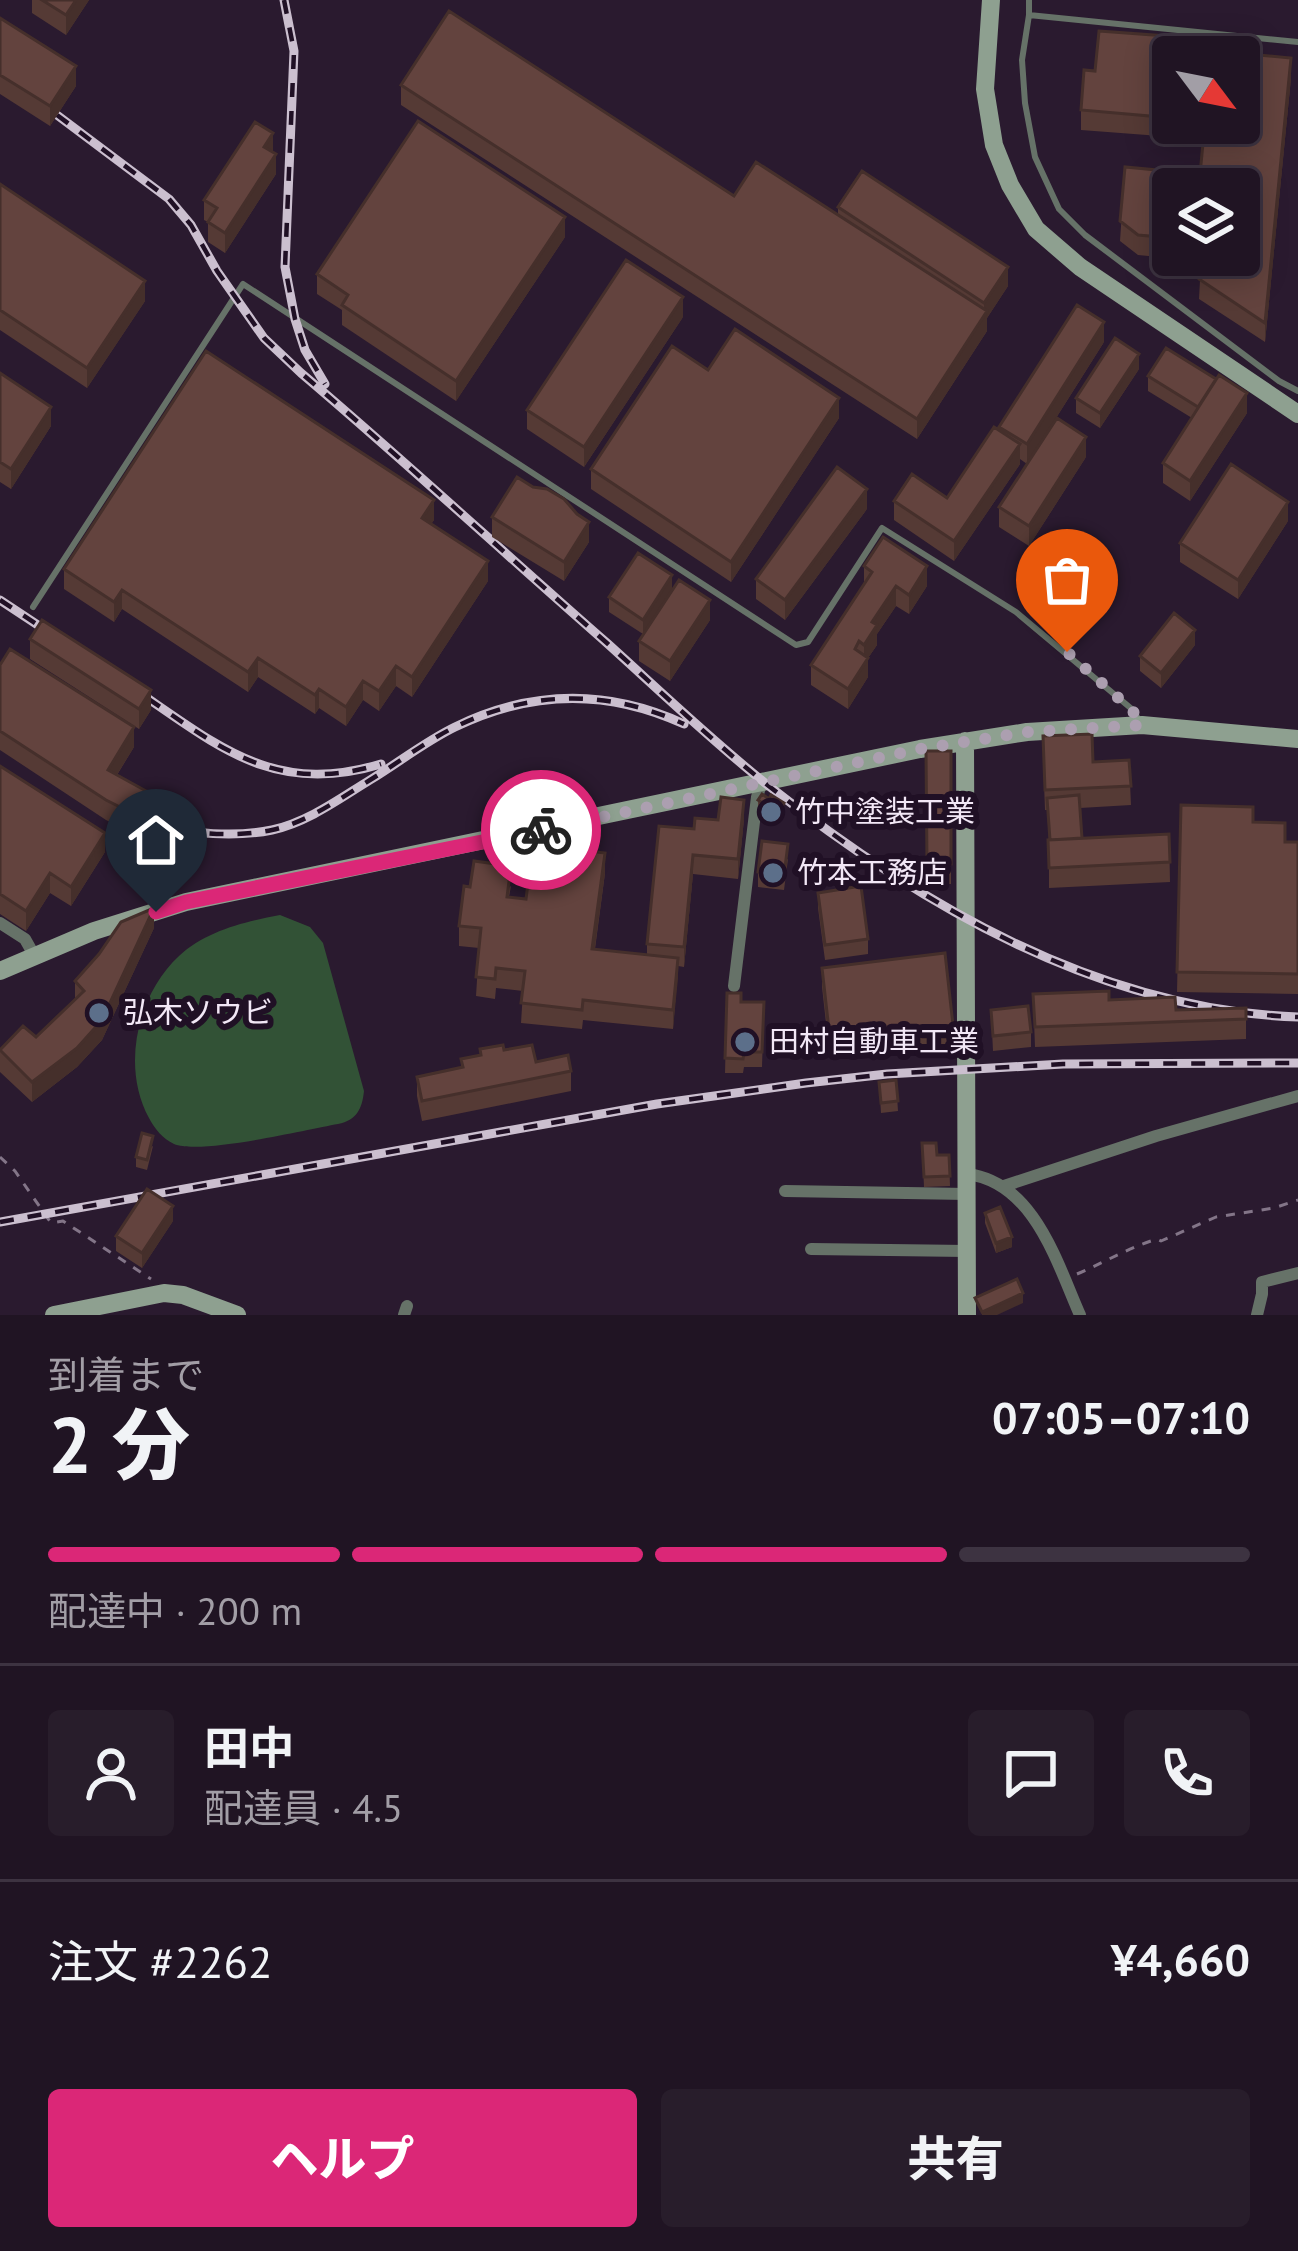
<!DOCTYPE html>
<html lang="ja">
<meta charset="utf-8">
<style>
:root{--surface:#201423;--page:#281d2b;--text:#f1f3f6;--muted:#a29ea6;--line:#3d3341;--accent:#db2777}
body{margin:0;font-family:"PT Sans","Noto Sans JP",sans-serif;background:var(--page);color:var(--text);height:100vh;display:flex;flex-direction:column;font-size:45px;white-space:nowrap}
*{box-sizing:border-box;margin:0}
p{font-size:39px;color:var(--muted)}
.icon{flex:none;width:66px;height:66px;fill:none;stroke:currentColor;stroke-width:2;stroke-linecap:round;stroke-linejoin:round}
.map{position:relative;height:1315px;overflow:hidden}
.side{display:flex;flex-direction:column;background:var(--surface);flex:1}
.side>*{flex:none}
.needle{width:78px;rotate:122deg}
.buttons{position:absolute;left:1152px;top:36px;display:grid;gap:24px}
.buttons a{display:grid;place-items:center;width:108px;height:108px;border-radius:12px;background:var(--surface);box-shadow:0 6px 30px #0003,0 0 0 3px var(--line);font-size:60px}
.pin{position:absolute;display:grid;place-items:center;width:102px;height:102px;color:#fff;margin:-123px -51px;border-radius:50% 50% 50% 0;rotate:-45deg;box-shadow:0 0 12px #0007}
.pin .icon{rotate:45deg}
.courier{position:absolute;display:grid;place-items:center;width:120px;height:120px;margin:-60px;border:9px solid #db2777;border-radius:50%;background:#fff;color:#222;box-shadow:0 3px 15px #0007}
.head em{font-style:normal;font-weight:800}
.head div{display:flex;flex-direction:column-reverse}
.head{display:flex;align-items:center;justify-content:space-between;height:204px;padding:0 48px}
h1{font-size:78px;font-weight:800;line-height:90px}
.bar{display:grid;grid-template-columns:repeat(4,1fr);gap:18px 12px;align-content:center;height:144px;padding:0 48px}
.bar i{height:15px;border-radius:9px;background:var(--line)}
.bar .selected{background:var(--accent)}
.bar p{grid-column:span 4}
.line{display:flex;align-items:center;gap:30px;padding:0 48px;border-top:3px solid var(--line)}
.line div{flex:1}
.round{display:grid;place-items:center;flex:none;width:126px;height:126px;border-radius:12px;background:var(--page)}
.primary-button{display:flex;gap:24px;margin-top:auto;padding:24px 48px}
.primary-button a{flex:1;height:138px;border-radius:12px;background:var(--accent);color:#fff;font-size:48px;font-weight:800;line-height:138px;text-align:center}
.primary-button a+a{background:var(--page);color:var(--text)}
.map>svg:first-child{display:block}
.green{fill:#325236}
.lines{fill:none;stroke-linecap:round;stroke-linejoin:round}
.path{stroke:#837588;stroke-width:3;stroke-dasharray:9 9;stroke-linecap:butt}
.lane{stroke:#667268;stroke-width:6}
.street{stroke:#667268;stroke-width:12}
.secondary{stroke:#8ea090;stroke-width:18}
.rail-casing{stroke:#cbbfcf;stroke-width:9}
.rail{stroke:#201025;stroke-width:4.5;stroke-dasharray:14;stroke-linecap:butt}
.wall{fill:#553a35;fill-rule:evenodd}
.shaded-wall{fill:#452f2b}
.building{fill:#63433e;stroke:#452f2b;stroke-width:3}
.done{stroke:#ac9fb0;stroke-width:12;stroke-dasharray:0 21.6}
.route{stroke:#db2777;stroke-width:15}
.service-dot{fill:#5c6f8a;stroke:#201025;stroke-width:4.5}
.labels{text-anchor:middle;stroke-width:12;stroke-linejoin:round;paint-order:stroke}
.poi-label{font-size:30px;fill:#f2e7f6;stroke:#201025;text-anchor:start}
</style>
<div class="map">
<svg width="1298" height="1315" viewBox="0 0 1298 1315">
<rect width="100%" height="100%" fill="#2a1a2f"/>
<path class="green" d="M280 915 310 927 323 943 364 1091C362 1109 357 1120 338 1124 304 1130 201 1155 174 1144 163 1139 154 1128 149 1118 121 1067 137 995 179 956 206 931 244 922 280 915Z"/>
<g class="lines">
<path class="path" d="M0 1157 15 1171 51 1223 63 1221 151 1279
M1077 1274C1105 1262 1128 1248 1157 1239L1161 1241 1216 1217 1274 1208 1298 1200"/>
<path class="lane" d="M1029 0V15L1298 42
M1029 15 1022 60 1025 103 1035 157 1059 209 1085 235 1279 381 1298 391
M33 607 243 284 796 645 808 642 882 528 1016 612 1133 710 1140 722"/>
<path class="street" d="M0 923 25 939 34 955
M734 986 757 797 762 781
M967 1174C1034 1182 1057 1263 1080 1315
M1004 1186 1156 1136 1298 1096
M785 1191 967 1194
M811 1249 967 1251
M404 1315 407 1306
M1257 1315 1262 1294V1282L1298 1273"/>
<path class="secondary" d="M991 0 985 89 994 145 1010 185 1036 229 1080 267 1298 414
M965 741 967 1315
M0 971 94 931 186 902 920 749 1027 732 1142 725 1298 739
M54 1315 164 1293 183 1295 237 1315"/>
<g class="rail-casing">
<path id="rail" d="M284 0 294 51 285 267 295 319 305 350 325 384
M57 115 169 199 191 225 217 271 264 338 301 373C405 461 505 554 608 644 660 691 710 739 765 783 918 904 1098 1010 1298 1017
M0 600 65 643
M125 683C213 741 269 798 381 764
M154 826C193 833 233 838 272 830 308 822 339 799 370 780 398 763 426 741 455 727 531 690 608 689 684 724
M0 1222 657 1104 806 1083 887 1074 1063 1064 1298 1063"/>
</g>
<use href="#rail" class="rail"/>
</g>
<path class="wall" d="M32 0H89L66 35 32 13Z
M0 18 76 86 50 126 0 94Z
M1180 37 1173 137 1081 130V110L1095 71Z
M1226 52 1291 58V78L1265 342 1199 299 1201 261 1138 255 1120 241 1125 167 1200 174 1205 123H1239V57H1225ZM1173 189H1239V255H1173Z
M401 85 734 196 838 215V207L1008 286 987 318V331L917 439 401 105Z
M273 153 276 174 225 253 208 242V222L204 220V200Z
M0 184 145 301 87 388 0 330Z
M565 237 456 401 342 325V310L317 294V274Z
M683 317 584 467 527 429V410Z
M1104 342 1027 464 1020 459V464L954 561 894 520V501L947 498 999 431V427Z
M1139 369 1100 428 1076 413V398Z
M708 370 839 418 731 582 591 489V469Z
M0 373 51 426 11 489 0 482Z
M1148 376 1247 413 1190 501 1163 483V463L1192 418 1148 391Z
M1086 457 1029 546 999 527V507Z
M867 509 785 620 756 599V579Z
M577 514 589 542 564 581 492 537V517Z
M434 520 431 524 488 581 412 697 396 686 379 711 363 700 346 726 319 708 315 714 258 677 248 692 122 609 114 622 64 589V569Z
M1288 521 1238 599 1180 562V543Z
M864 566 927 586 909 614 896 606 877 634V645L868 658V677L848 709 811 685V665L864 584Z
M672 590 710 620 670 681 639 661V641L643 634 609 612V597Z
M30 639 151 710 139 729 30 659Z
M1195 645 1161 688 1140 671V656Z
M0 665 134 747 117 775 160 815 146 840 106 820 0 750Z
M926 751H951V884H927Z
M1043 756 1093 762 1129 760 1131 805 1080 808 1082 838 1169 834 1170 882 1049 888V840L1047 810H1045Z
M0 766 105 852 71 906 50 893 26 931 0 914Z
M758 800 784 813 778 823 758 810Z
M1181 805 1253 822 1285 842H1298V994L1177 992Z
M744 819 738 879 693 874 684 967 678 966 673 1029 583 1020 582 1029 521 1023 523 991 496 988 495 999 476 996 479 948 459 946V926L511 886 509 897 526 899 605 873 595 949 647 955V944L694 829 718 820Z
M788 859 784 890 758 887V872Z
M818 893 868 939V954L825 960 818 908Z
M154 928 102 1040 77 1067 32 1102 0 1072V1050L36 1037 75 999V981Z
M822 968 953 1025V1044L830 1059 822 987Z
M727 993 741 1002H764L762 1067H744L743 1073H725Z
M1033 994 1109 1000 1176 1010 1246 1008V1039L1035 1047Z
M991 1010 1031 1032V1047L993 1051Z
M480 1049 504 1050 536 1062 571 1071V1091L422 1121 417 1096V1077L461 1067V1059L480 1055Z
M896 1080 898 1111 881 1113 879 1082Z
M922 1143 937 1155H949L950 1186 924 1187Z
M153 1146 147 1170 136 1167V1157Z
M985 1213 1012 1247 996 1253 985 1223Z
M173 1221 142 1268 116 1251V1236Z"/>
<path class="shaded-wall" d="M76 0H89L66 35V15Z
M1291 58V78L1265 342V323Z
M76 66V86L50 126V106Z
M273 133V153L264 147Z
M276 154V174L225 253V233Z
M565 217V237L456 401V381Z
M1008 267V286L987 318V331L917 439V419L984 315V303Z
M145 281V301L87 388V368Z
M683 297V317L584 467V447Z
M1104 322V342L1027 464V444Z
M1139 354V369L1100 428V413Z
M1247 393V413L1190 501V481Z
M839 398V418L731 582V562Z
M51 407V426L11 489V469Z
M1086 437V457L1029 546V526Z
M1020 444V464L954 561V541Z
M867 489V509L785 620V600Z
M434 500V520L422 538V518Z
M1288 502V521L1238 599V580Z
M589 522V542L564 581V562Z
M488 561V581L412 697V677Z
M927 566V586L909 614V595Z
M672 575V590L643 634V620Z
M896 586V606L877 634V645L868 658V677L848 709V689L864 664V645L872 622Z
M122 590V609L114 622V602Z
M710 600V620L670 681V661Z
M1195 630V645L1161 688V673Z
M258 658V677L248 692V672Z
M396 666V686L379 711V691Z
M363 681V700L346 726V707Z
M319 689V708L315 714V695Z
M151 690V710L139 729V709Z
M134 727V747L108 789V770Z
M160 796V815L146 840V820Z
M744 800V819L738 879V859Z
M784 803V813L778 823V813Z
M105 833V852L71 906V887Z
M605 853V873L592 969V949Z
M693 855V874L684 967V947Z
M50 873V893L26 931V911Z
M154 908V928L102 1040 77 1067 32 1102V1082Z
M678 958V978L673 1029V1010Z
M173 1206V1221L142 1268V1253Z
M1012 1237V1247L996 1253V1243Z
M1023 1293V1303L997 1315H982V1312Z"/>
<path class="building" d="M42 0H76L66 15Z
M449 11 734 196 756 162 987 311 917 419 401 85Z
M0 18 76 66 50 106 0 75Z
M1099 31 1180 37 1178 57H1173V118L1081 110 1084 70 1095 71Z
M1226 52 1291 58 1265 323 1199 279 1201 255H1239V189H1173V238L1138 235 1120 221 1125 167 1200 174 1205 123H1239V57H1225Z
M418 121 565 217 456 381 342 305 348 295 317 274Z
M255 122 273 133 264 147 276 154 225 233 208 222 217 208 204 200Z
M862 171 1008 267 984 303 838 207Z
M0 184 145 281 87 368 0 310Z
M626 260 683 297 584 447 527 410Z
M1077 305 1104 322 1027 444 999 427Z
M735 329 839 398 731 562 591 469 672 346 708 370Z
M1115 338 1139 354 1100 413 1076 398Z
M1166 348 1216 379 1198 407 1148 376Z
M206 351 434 500 422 518 488 561 412 677 396 666 379 691 363 681 346 707 319 689 315 695 258 658 248 672 122 590 114 602 64 569Z
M0 373 51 407 11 469 0 462Z
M1219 375 1247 393 1190 481 1163 463Z
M1057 418 1086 437 1029 526 999 507Z
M994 427 1020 444 954 541 894 501 912 474 947 498Z
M1231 464 1288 502 1238 580 1180 543Z
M837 467 867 489 785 600 756 579Z
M517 477 533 487 547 489 564 499 577 514 589 522 564 562 492 517Z
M883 537 927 566 909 595 896 586 872 622 877 625 864 645 859 641 855 649 868 658 848 689 811 665 872 572 864 566Z
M638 553 672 575 643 620 609 597Z
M679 580 710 600 670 661 639 641Z
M1174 613 1195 630 1161 673 1140 656Z
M42 620 151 690 139 709 30 639Z
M10 649 134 727 108 770 146 791 160 796 146 820 106 800 0 731V665Z
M1092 734 1093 762 1129 760 1131 786 1045 790 1043 736Z
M926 751H951V864H927Z
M0 766 105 833 71 887 50 873 26 911 0 894Z
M762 794 769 799 771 795 784 803 778 813 758 800Z
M1079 795 1082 838 1050 840 1047 798Z
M721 797 744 800 738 859 693 855 684 947 647 944 659 826 694 829 695 818 718 820Z
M1181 805 1253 807V822L1285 823V842H1298V974L1177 972Z
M1169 834 1170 862 1049 868 1048 840Z
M762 841 788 844 784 875 758 872Z
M533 844 605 853 592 949 678 958 673 1010 583 1000 582 1010 521 1003 525 971 496 968 495 979 476 977 481 928 459 926 464 886 470 887 474 861 511 866 507 897 526 899Z
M861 886 868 939 825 945 818 893Z
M154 908 102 1020 77 1048 32 1082 0 1050 23 1026 36 1037 84 991 75 981 99 954 121 922Z
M945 953 953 1025 830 1039 822 968Z
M1109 991V1000L1175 997 1176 1010 1246 1008V1019L1035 1027 1033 994Z
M727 993H741V1002H764L762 1052H744L743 1059 725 1058Z
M1028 1006 1031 1032 993 1036 991 1010Z
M503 1045 504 1050 532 1045 536 1062 568 1055 571 1071 422 1101 417 1077 463 1067 461 1059 481 1055 480 1049Z
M896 1080 898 1101 881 1103 879 1082Z
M142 1133 153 1136 147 1160 136 1157Z
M922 1143H936L937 1155H949L950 1176 924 1177Z
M147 1189 173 1206 142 1253 116 1236Z
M1000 1207 1012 1237 996 1243 985 1213Z
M1017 1279 1023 1293 982 1312 975 1298Z"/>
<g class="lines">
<path class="done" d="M541 830 920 749 1027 732 1142 725 1132 710 1067 652"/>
<path class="route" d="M156 912 186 902 541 830"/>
</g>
<g class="service-dot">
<circle cx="771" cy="812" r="12"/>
<circle cx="773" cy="873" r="12"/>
<circle cx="99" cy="1013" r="12"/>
<circle cx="745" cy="1042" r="12"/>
</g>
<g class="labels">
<g class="poi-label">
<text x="795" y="822">竹中塗装工業</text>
<text x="797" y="883">竹本工務店</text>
<text x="123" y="1023">弘木ソウビ</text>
<text x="769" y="1052">田村自動車工業</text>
</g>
</g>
</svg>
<div class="buttons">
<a><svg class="needle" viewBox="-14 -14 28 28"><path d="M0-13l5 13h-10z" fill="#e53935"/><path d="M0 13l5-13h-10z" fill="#a29ea6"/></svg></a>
<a><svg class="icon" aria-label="layers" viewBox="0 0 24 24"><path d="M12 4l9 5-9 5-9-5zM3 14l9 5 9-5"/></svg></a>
</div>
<div class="pin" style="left:1067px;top:652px;background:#ea580c"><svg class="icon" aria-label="bag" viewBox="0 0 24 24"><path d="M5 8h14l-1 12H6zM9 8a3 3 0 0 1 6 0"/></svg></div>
<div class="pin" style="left:156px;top:912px;background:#1f2937"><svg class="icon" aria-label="home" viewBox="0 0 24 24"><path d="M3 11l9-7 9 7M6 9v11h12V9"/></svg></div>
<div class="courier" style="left:541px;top:830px"><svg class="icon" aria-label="bike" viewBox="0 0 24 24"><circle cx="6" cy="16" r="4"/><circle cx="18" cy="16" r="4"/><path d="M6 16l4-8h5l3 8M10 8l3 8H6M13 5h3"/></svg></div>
</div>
<section class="side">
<div class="head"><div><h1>2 分</h1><p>到着まで</p></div><em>07:05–07:10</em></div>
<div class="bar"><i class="selected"></i><i class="selected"></i><i class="selected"></i><i></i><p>配達中 · 200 m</p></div>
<div class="line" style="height:216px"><a class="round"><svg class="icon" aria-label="person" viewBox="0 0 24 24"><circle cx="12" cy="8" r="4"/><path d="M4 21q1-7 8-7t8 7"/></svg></a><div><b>田中</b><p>配達員 · 4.5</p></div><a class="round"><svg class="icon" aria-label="chat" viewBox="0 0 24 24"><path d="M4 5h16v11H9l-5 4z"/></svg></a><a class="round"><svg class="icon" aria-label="phone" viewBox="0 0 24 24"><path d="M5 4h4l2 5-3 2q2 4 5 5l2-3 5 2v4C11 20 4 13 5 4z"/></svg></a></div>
<div class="line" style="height:156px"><div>注文 #2262</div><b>¥4,660</b></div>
<div class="primary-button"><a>ヘルプ</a><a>共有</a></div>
</section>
